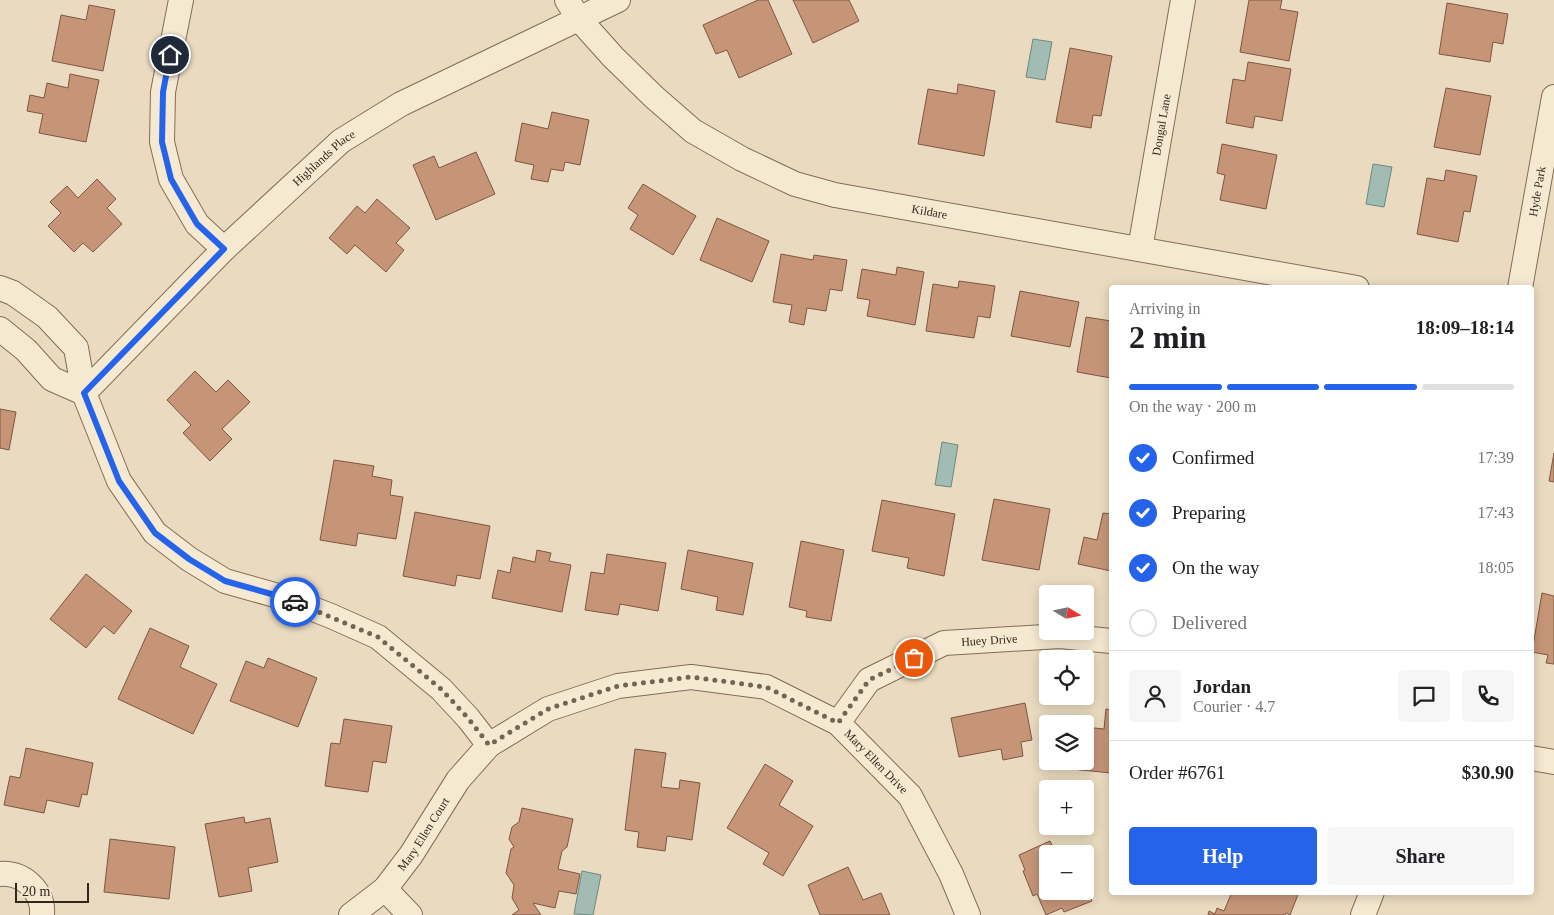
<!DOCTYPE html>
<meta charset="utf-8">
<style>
:root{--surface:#fff;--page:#f6f6f6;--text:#202124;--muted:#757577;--line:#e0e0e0;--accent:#2563eb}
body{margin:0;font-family:Georgia,serif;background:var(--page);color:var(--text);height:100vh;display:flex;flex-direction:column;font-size:19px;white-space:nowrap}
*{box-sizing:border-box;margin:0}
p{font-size:16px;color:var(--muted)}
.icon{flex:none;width:28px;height:28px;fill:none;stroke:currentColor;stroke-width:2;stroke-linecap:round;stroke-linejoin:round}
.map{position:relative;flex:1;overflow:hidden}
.drawer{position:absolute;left:1109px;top:285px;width:425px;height:610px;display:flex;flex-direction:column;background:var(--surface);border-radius:5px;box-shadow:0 2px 12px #0003}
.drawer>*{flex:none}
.needle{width:32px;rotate:100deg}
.buttons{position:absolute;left:1039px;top:585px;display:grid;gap:10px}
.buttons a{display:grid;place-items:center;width:55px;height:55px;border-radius:5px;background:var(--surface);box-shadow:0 2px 12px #0003;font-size:25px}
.scale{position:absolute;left:15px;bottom:12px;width:74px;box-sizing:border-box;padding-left:5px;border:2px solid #32261d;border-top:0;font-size:14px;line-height:18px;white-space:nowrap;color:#32261d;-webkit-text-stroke:4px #f2e6cf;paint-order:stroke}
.pin{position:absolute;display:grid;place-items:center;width:42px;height:42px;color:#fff;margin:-21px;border:2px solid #fff;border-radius:50%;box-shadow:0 1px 5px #0007}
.courier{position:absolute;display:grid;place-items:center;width:50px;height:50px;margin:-25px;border:4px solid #2563eb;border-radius:50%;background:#fff;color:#222;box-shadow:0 1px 6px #0007}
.overview em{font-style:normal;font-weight:600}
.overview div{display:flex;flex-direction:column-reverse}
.overview{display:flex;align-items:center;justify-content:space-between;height:85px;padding:0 20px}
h1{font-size:32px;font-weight:600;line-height:38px}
.bar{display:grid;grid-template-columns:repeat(4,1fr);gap:8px 5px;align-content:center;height:60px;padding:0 20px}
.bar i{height:6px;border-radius:4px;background:var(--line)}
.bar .selected{background:var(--accent)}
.bar p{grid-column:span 4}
.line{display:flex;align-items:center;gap:12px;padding:0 20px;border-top:1px solid var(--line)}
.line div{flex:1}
.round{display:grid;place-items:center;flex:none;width:52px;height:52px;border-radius:5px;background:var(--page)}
ol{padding:0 20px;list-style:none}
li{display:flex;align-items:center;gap:15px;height:55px}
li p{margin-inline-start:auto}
li .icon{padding:5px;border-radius:50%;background:var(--accent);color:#fff;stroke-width:4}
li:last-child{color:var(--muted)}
li i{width:28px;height:28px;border:2px solid var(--line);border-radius:50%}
.cta{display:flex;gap:10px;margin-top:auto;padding:10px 20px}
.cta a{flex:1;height:58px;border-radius:5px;background:var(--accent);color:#fff;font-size:20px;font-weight:600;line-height:58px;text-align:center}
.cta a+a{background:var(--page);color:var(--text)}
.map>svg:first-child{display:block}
.water{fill:#a2bcb3;stroke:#6b8980}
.building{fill:#c69578;stroke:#7f5641}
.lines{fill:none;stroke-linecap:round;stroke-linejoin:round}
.street-casing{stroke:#826d59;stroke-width:26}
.street{stroke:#f6e9d2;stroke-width:24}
.done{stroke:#726556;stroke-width:5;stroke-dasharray:0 9}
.route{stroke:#2563eb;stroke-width:6}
.labels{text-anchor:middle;stroke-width:4;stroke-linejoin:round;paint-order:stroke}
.street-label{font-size:12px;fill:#32261d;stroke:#f2e6cf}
</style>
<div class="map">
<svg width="1554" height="915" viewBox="0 0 1554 915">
<rect width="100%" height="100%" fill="#eadbc0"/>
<path class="water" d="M1033 39 1052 42 1045 80 1026 77Z
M1373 164 1392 167 1384 207 1366 204Z
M942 442 958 445 951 487 935 485Z
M582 871 601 875 593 915 574 914Z"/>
<path class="building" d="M758 0H768L792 54 739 78 727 50 716 54 703 25Z
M793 0H849L859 21 813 43Z
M1249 0H1282L1280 9 1298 12 1289 61 1240 52Z
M1447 3 1508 14 1503 44 1493 42 1490 62 1439 54Z
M89 5 115 10 103 71 52 61 61 15 86 20Z
M1070 48 1112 56 1101 116 1093 115 1091 128 1056 122Z
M1248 62 1291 69 1282 121 1255 116 1253 128 1226 123 1233 79 1245 81Z
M70 74 99 80 86 142 39 133 43 114 27 111 30 95 44 98 47 83 68 88Z
M958 84 995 91 984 156 918 144 928 89 957 94Z
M1446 88 1491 96 1480 155 1434 147Z
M552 112 589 120 580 165 565 162 563 171 551 169 548 182 531 179 534 165 515 161 522 123 548 129Z
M1222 144 1277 155 1266 209 1220 200 1225 175 1217 173Z
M476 152 495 194 436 220 413 165 434 156 439 168Z
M1446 170 1477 176 1470 212 1464 211 1458 242 1417 234 1427 178 1444 181Z
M97 179 116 199 107 208 122 224 93 252 83 243 74 252 48 226 61 213 50 202 67 186 78 198Z
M643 184 696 216 673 255 630 229 638 215 628 208Z
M377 199 410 228 396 243 404 250 386 272 355 245 347 254 329 238 357 206 365 213Z
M717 218 769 241 752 282 700 260Z
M781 254 813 260 814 255 847 260 842 291 830 289 826 311 807 308 804 325 789 322 792 305 773 302Z
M897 267 924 272 915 325 867 316 870 300 857 298 862 269 896 275Z
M959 281 995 286 990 318 978 316 974 338 926 331 933 284 958 288Z
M1020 291 1079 302 1070 347 1011 336Z
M1086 317 1111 321V320V378L1077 372Z
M195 371 216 392 228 380 250 402 222 429 232 439 210 461 183 433 191 425 167 400Z
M0 409 16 412 9 450 0 448Z
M1554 453V482L1549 481Z
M334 460 374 466 372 476 392 480 390 495 403 497 396 539 358 533 356 546 320 540Z
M994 499 1050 509 1039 570 982 560Z
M882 500 955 514 944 576 907 568 909 558 872 551Z
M415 512 490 526 480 579 457 575 455 586 403 576Z
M1103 513 1111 514V571L1078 564 1084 537 1097 540Z
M801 541 844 550 831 621 806 617 807 611 789 607Z
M537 550 551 553 549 561 571 565 562 612 492 598 498 570 510 573 513 557 535 562Z
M688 550 753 563 743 615 716 610 718 597 681 589Z
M607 554 666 563 658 611 620 604 618 615 585 610 591 572 604 574Z
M86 574 132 611 114 634 104 626 86 648 50 619Z
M1542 593 1554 596V664L1546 663 1548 655 1532 652Z
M150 628 189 646 180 667 217 684 193 734 118 699Z
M268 658 317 678 298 727 230 701 246 661 264 668Z
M1025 703 1032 740 1021 742 1023 756 1003 760 1001 749 959 757 951 718Z
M1106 709 1111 710V773L1061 768 1062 761H1085V727L1104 729Z
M344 719 392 726 386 763 373 761 368 792 325 786 331 743 340 744Z
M26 748 93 763 87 795 82 794 79 807 47 800 44 813 4 805 10 776 20 778Z
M635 749 666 753 661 787 679 789 680 780 700 783 692 840 667 836 665 851 637 847 639 832 625 830Z
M765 764 793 781 779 805 813 826 783 876 763 864 769 853 727 828Z
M522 808 573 819 567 847 562 851 558 869 580 874 576 894 559 891 555 908 533 903 541 915H512L519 910 512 898 514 885 506 873 511 849 514 847 509 839 512 827 519 822Z
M244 817 245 823 270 818 278 862 248 868 252 891 219 897 205 824Z
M110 839 175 847 169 899 104 892Z
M1050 841 1056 854H1048V891H1085V884L1092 901 1064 912 1062 908 1046 915 1037 894 1033 896 1023 871 1025 870 1019 855Z
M848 867 863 900 881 893 890 915H820L808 885Z
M1232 892H1299L1290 915 1286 913 1285 915H1208L1209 911 1215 914 1217 908 1224 911Z"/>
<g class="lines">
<g class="street-casing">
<g id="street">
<path d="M181 0 163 92 162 142 171 179 197 224 224 249"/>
<path id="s1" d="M567 0 579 19 613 57 654 97 693 131 742 159 795 184 835 195 1357 288"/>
<path id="s2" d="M1140 249 1183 0"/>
<path id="s3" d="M0 288 13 293 47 317 76 348 84 393 119 481 155 533 189 559 225 581 282 597 331 616 378 637 441 689 468 718 489 745 548 709 618 686 691 677 766 687 838 723 910 796 951 874 968 915"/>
<path id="s4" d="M1520 288 1554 97"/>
<path d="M0 329 26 350 52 379 84 393"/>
<path id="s5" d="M84 393 224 249 341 141 401 104 618 0"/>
<path id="s6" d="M838 723 869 680 944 643 1060 636 1111 641"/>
<path d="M1531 758 1554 762"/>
<path d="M0 874C23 872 44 891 42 915"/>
<path d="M385 889 410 915"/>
<path id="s7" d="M351 915 385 889 411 855 458 780 489 745"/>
<path d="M1363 915 1372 892"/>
</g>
</g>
<use href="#street" class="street"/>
</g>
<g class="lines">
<path class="done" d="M295 602 378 637 441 689 468 718 489 745 548 709 618 686 691 677 766 687 838 723 869 680 914 658"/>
<path class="route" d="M170 55 163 92 162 142 171 179 197 224 224 249 84 393 119 481 155 533 189 559 225 581 282 597 295 602"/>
</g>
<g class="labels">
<g class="street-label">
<text dy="4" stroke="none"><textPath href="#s2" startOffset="126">Dongal Lane</textPath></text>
<text dy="4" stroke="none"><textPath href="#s5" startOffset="336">Highlands Place</textPath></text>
<text dy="4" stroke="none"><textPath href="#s4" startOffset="98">Hyde Park</textPath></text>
<text dy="4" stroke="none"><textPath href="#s1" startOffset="435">Kildare</textPath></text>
<text dy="4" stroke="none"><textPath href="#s6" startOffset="182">Huey Drive</textPath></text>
<text dy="4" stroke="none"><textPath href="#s3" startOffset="1132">Mary Ellen Drive</textPath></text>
<text dy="4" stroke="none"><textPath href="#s7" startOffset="110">Mary Ellen Court</textPath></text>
</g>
</g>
</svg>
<div class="buttons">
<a><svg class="needle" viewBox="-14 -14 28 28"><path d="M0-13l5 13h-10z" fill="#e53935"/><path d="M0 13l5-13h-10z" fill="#757577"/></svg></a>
<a><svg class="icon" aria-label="locate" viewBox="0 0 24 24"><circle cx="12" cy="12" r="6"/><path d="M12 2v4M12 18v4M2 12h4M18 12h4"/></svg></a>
<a><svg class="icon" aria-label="layers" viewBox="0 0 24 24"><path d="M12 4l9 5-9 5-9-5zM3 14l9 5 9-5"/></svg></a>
<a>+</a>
<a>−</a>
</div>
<div class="scale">20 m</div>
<div class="pin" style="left:914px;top:658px;background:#ea580c"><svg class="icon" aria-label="bag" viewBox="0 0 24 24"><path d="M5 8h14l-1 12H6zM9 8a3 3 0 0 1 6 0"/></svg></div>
<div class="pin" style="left:170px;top:55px;background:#1f2937"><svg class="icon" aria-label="home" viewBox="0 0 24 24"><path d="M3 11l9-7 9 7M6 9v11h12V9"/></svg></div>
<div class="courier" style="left:295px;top:602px"><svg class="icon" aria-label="car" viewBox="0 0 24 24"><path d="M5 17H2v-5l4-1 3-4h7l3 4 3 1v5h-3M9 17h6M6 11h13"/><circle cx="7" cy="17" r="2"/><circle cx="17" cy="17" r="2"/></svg></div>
<section class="drawer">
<div class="overview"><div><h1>2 min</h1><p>Arriving in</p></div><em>18:09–18:14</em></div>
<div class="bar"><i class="selected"></i><i class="selected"></i><i class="selected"></i><i></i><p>On the way · 200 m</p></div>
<ol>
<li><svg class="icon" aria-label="check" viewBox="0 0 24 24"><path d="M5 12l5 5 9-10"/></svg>Confirmed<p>17:39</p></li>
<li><svg class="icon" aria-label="check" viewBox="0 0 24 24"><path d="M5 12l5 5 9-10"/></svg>Preparing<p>17:43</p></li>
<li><svg class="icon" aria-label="check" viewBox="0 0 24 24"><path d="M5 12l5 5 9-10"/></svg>On the way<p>18:05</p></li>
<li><i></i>Delivered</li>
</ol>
<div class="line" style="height:90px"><a class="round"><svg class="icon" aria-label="person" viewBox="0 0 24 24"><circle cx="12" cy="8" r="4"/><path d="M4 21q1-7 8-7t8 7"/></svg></a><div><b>Jordan</b><p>Courier · 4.7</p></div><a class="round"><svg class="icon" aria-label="chat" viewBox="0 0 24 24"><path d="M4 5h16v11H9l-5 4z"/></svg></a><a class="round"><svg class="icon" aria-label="phone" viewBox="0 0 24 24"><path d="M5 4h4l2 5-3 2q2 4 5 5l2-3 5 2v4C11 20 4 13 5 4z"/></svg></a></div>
<div class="line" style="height:65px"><div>Order #6761</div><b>$30.90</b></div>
<div class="cta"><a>Help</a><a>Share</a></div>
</section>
</div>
